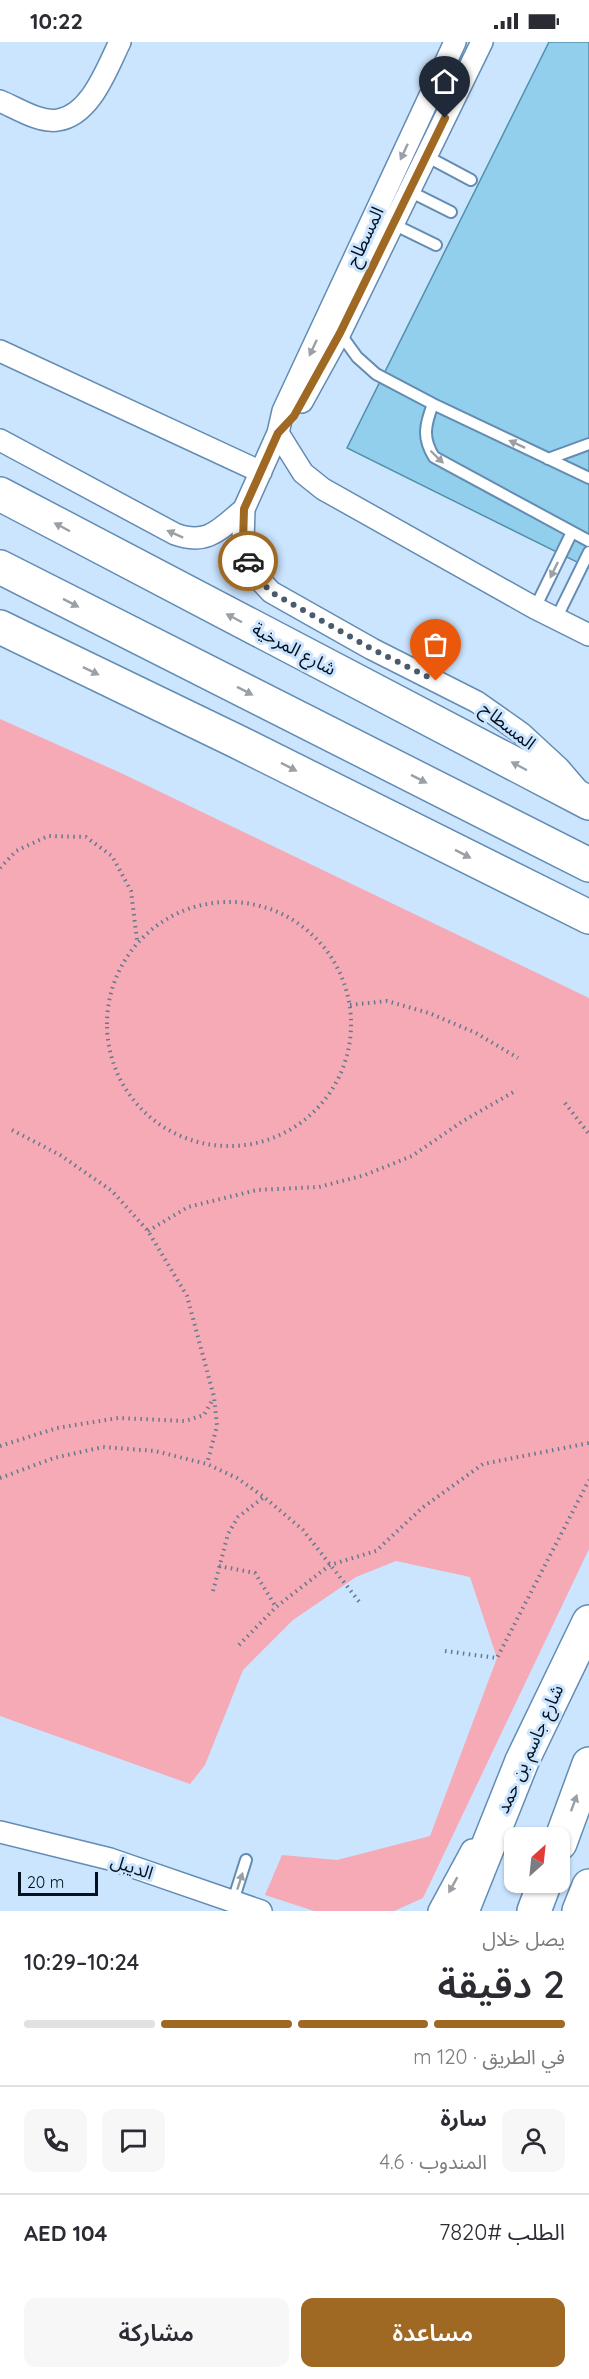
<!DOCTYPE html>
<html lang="ar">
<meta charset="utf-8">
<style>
:root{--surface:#fff;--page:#f7f7f7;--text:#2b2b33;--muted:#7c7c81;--line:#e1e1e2;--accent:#9f6823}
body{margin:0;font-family:Quicksand,"Noto Sans Arabic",sans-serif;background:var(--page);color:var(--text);direction:rtl;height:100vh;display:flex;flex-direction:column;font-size:22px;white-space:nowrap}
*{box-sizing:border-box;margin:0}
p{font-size:20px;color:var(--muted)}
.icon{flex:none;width:33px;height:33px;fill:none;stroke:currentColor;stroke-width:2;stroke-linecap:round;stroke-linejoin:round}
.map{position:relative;height:1869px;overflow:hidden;direction:ltr}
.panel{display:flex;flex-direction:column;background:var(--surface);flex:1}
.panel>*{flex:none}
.needle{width:39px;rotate:27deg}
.fabs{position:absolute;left:504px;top:1785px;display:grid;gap:12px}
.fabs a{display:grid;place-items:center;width:66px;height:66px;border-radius:12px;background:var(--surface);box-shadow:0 2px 4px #0004;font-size:30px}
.scale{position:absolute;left:18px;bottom:15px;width:80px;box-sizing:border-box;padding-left:6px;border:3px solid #03111f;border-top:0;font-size:16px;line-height:21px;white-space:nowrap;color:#03111f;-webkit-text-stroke:4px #cbe5ff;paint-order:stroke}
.pin{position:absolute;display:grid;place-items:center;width:51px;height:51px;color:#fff;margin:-62px -26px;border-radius:50% 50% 50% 0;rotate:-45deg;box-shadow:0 0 6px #0007}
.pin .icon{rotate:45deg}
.courier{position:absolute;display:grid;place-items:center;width:60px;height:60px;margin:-30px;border:4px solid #9f6823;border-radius:50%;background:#fff;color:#222;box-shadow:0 2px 8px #0007}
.summary em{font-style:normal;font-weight:600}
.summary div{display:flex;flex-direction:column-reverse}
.summary{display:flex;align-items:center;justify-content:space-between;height:102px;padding:0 24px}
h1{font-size:39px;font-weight:600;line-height:45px}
.bar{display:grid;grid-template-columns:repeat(4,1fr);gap:9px 6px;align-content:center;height:72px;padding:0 24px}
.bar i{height:8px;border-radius:4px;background:var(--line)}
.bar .on{background:var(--accent)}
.bar p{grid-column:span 4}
.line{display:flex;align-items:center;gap:15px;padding:0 24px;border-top:2px solid var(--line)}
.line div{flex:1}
.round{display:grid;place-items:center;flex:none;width:63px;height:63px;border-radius:12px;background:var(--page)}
.primary-button{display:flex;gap:12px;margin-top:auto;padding:12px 24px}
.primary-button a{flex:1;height:69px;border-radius:12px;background:var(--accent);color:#fff;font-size:24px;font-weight:600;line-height:69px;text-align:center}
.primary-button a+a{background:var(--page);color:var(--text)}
.status{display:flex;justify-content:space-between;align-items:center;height:42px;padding:0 30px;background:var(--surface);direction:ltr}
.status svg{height:16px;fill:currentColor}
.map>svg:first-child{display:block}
.green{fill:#f5aab6}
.building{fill:#91cfec;stroke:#528fab;stroke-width:1.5}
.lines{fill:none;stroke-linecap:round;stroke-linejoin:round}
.service-casing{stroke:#638cb3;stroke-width:14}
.minor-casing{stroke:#638cb3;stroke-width:24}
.primary-casing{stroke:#638cb3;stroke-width:36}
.trunk-casing{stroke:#638cb3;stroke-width:36}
.path{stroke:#65798d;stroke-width:4;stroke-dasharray:1.5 4.5;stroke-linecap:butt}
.service{stroke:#fff;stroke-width:10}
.minor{stroke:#fff;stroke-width:21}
.primary{stroke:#fff;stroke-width:33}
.trunk{stroke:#fff;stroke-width:33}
.oneway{fill:#9aa0a5}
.done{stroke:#495b6d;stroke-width:6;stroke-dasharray:0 10.8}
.route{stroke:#9f6823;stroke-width:8}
.labels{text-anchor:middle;stroke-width:6;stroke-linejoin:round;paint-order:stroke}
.street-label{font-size:18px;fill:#03111f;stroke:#cbe5ff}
</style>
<div class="status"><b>10:22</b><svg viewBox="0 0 49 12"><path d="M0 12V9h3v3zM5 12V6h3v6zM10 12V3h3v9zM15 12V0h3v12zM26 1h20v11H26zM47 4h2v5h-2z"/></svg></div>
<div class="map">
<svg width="589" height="1869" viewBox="0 0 589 1869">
<rect width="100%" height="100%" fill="#cbe5ff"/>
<path class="green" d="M0 677 121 731 589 956V1507L423 1856 394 1869H314L265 1853 282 1813 337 1818 430 1794 497 1616 470 1535 396 1519 356 1535 293 1578 243 1628 205 1723 190 1742 0 1674Z"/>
<path class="building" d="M549 0H589V526L347 406Z"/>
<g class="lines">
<g class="service-casing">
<path id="service" d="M426 114 471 138
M409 149 451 170
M393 182 436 203
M339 290 357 315 376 332 433 362 589 436
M433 362C425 383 422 396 434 415L589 499
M548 417 589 402
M535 566 572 490
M556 577 589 510
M233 1859 246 1818"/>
</g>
<g class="minor-casing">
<path id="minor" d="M455 0 283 369 278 391 244 467 243 500 249 523 257 535 271 550 372 607 477 660 521 691 559 726 577 747
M0 59C17 66 39 81 58 78 91 73 107 26 120 0
M0 309 261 430
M302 360 340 291 482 0
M278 391 303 431 323 447 535 566 589 593
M0 398 175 492C208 504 220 487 244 467
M0 1790 110 1817 261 1869
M439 1869 472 1808"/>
</g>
<g class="primary-casing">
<path id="primary" d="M462 1869 522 1719 589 1580
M579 1869 589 1844"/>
</g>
<g class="trunk-casing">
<path id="trunk" d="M0 452 589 761
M0 525 589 823
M0 585 236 699 589 875
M560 1801 589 1722
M534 1869 545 1840"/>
</g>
<path class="path" d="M0 826 16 809 48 794 86 795 112 814 131 849 137 898
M107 982a122 122 0 1 1 244 0a122 122 0 1 1-244 0Z
M350 963 387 959 429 971 476 991 518 1016
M565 1061 589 1092
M12 1088 60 1113 112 1149 148 1189 187 1254 214 1355 217 1384 207 1422
M148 1189 188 1165 257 1148 319 1145 365 1133 412 1114 463 1079 517 1048
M0 1404 57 1386 118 1376 185 1379 204 1373 213 1357
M0 1436 54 1416 103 1405 155 1409 207 1422 237 1436 264 1455 303 1488 361 1562
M219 1524 255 1531 276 1565
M213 1549 228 1492 238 1475 264 1455
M239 1603 276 1565 330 1523 376 1509 422 1466 483 1422 589 1401
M445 1609 497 1616 589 1438"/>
<use href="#service" class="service"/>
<use href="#minor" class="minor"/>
<use href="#primary" class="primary"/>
<use href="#trunk" class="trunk"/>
</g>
<defs><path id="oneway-solid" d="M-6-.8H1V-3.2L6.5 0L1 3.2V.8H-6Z" transform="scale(1.5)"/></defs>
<g class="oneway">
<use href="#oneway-solid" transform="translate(404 110) rotate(115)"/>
<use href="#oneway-solid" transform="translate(313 306) rotate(115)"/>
<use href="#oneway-solid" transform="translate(517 402) rotate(-155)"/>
<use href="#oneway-solid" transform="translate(437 415) rotate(44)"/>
<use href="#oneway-solid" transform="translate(62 485) rotate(-152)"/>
<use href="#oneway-solid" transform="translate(175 492) rotate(-156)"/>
<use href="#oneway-solid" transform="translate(554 528) rotate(116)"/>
<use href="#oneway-solid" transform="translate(71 561) rotate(27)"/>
<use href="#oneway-solid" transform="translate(234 576) rotate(-152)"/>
<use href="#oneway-solid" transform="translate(91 629) rotate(26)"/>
<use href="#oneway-solid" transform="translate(245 649) rotate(27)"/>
<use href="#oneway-solid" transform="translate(519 724) rotate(-152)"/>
<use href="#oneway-solid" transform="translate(289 725) rotate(27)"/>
<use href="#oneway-solid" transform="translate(419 737) rotate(27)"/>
<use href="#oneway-solid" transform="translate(463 812) rotate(27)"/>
<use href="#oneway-solid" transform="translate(574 1761) rotate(-70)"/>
<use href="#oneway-solid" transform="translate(240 1839) rotate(-72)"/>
<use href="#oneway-solid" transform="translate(453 1843) rotate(119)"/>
</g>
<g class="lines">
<path class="done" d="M248 519 257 535 271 550 372 607 436 639"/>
<path class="route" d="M248 519 243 500 244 467 278 391 294 374 340 291 445 76"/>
</g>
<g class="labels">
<g class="street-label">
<text transform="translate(365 195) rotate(-65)" y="6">المسطاح</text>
<text transform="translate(294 607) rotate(28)" y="6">شارع المرخية</text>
<text transform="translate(508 684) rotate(38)" y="6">المسطاح</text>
<text transform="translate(530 1707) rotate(-66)" y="6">شارع جاسم بن حمد</text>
<text transform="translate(132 1825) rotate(19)" y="6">الديبل</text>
</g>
</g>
</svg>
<div class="fabs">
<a><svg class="needle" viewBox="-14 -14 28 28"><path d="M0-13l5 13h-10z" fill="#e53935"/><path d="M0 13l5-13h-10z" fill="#7c7c81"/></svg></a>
</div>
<div class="scale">20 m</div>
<div class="pin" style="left:436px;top:639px;background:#ea580c"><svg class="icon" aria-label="bag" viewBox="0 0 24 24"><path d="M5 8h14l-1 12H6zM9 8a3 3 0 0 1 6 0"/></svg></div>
<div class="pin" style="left:445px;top:76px;background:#1f2937"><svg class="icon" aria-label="home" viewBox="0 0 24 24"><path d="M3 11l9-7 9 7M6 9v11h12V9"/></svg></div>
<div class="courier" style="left:248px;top:519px"><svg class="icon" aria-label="car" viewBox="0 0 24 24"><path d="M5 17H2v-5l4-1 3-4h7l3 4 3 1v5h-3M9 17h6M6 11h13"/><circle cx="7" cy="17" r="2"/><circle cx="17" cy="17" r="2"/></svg></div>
</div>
<section class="panel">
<div class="summary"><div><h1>2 دقيقة</h1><p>يصل خلال</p></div><em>10:24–10:29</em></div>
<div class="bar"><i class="on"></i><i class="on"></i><i class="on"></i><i></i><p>في الطريق · 120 m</p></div>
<div class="line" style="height:108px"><a class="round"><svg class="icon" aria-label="person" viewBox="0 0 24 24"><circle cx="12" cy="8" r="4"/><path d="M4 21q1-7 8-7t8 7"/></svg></a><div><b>سارة</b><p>المندوب · 4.6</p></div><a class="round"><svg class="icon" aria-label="chat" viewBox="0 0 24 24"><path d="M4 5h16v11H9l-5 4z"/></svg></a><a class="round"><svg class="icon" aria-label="phone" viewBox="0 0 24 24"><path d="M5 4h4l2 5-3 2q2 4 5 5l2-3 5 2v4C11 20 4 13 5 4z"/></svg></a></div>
<div class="line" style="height:78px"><div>الطلب #7820</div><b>AED 104</b></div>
<div class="primary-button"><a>مساعدة</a><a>مشاركة</a></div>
</section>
